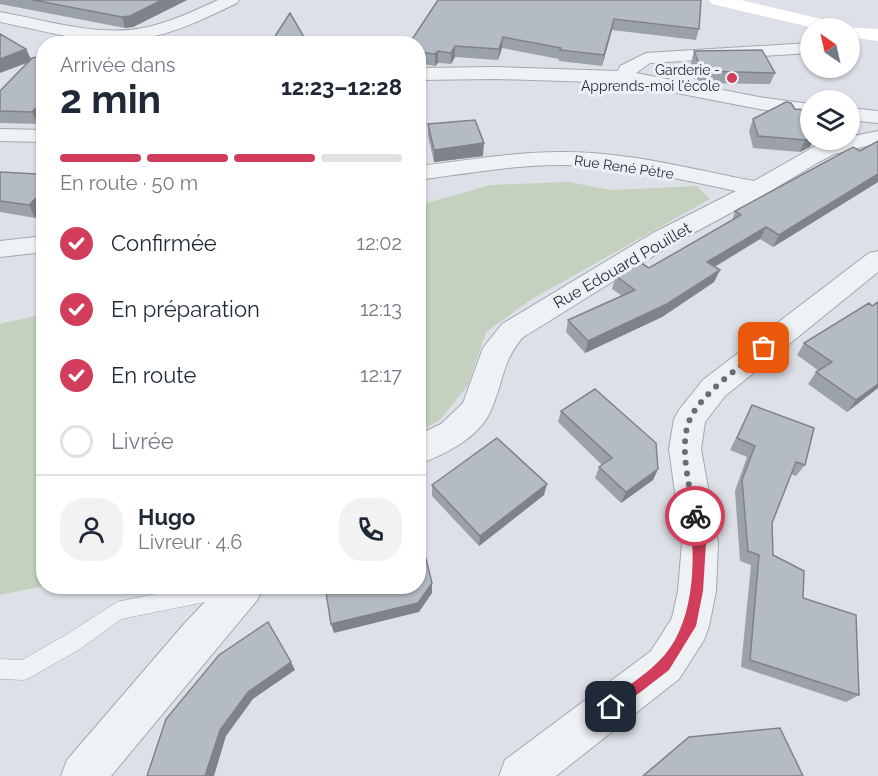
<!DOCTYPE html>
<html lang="fr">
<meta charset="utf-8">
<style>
:root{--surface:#fff;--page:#f2f2f3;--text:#1f2937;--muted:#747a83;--line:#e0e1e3;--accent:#d13d5a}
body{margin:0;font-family:Raleway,sans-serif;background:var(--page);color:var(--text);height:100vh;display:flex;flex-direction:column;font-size:22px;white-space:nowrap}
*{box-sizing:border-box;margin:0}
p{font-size:20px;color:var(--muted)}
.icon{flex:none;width:33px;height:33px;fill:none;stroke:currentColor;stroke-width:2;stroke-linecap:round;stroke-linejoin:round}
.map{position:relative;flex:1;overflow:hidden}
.sheet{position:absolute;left:36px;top:36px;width:390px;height:558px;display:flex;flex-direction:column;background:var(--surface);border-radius:24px;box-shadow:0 2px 4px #0004}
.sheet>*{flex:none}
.needle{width:39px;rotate:326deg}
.buttons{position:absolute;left:800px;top:18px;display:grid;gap:12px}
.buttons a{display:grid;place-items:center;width:60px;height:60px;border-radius:50%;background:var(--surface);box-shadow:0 2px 4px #0004;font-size:30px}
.pin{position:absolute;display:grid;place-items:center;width:51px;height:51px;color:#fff;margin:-26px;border-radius:12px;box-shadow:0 3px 9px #0006}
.courier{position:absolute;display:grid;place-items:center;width:60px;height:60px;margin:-30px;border:4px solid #d13d5a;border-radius:50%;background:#fff;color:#222;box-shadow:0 2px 8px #0007}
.head em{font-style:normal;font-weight:700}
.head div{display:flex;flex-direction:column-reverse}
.head{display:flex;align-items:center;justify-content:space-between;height:102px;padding:0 24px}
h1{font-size:39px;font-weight:700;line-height:45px}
.bar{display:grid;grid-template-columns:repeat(4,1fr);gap:9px 6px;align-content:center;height:72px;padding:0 24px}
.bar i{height:8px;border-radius:4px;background:var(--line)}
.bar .active{background:var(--accent)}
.bar p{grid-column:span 4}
.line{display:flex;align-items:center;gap:15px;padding:0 24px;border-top:2px solid var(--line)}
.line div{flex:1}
.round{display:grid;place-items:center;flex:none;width:63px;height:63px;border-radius:24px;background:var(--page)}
ol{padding:0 24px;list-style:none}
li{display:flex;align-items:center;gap:18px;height:66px}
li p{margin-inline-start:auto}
li .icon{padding:6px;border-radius:50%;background:var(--accent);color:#fff;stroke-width:4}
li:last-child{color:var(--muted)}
li i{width:33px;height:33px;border:3px solid var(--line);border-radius:50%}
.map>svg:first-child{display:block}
.green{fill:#c3d1be}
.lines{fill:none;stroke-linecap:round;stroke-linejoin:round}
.lane-casing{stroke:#a2a8b1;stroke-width:1}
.street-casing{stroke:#a2a8b1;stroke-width:2}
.lane{fill:#eff2f5;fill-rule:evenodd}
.street{fill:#eff2f5;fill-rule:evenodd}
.secondary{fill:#fff;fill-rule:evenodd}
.wall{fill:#9ba1a9}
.shaded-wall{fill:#7e8389}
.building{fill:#b4bbc4;stroke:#7e8389;stroke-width:1.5}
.route{fill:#d13d5a}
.done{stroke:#666e79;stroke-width:6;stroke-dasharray:0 10.8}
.poi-dot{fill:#d13d5a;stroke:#ecf0f5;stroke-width:2}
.labels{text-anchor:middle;stroke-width:6;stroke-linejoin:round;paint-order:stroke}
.far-poi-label{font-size:14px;fill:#26303e;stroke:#ecf0f5;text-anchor:end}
.far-street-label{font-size:14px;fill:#26303e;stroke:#ecf0f5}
.street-label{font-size:16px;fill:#26303e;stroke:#ecf0f5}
</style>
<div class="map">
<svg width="878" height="776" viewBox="0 0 878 776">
<rect width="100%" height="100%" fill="#dde1e7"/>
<path class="green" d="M569 182 610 190 697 186 710 199 532 299 486 332 468 385 440 420 419 432V205L491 185Z
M43 314V586L0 595V324Z"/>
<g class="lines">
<g class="lane-casing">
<path id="lane" d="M193 586 244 587 242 593 235 596 121 619 80 649 31 677 24 680 0 679V659L22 660 66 635 117 602Z"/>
</g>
<g class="street-casing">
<path id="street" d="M218 0H239L237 3C206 18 175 33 142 39 95 47 46 31 0 22V12C46 20 96 37 143 28 169 23 194 11 218 0Z
M810 43V53L650 63 636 73 759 97 810 104V116L759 109 626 83 496 79 418 80V68L496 67 618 71 620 66 646 53Z
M849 108 878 111V123L849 120Z
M0 129 44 130V142L0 141Z
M878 131V143L834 154 817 163 766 194 671 245 522 338C502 362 503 383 491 410 480 437 445 455 418 464V435L441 424 463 403 483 348 502 324 653 233 736 191C678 179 619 164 559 165 512 165 465 174 418 180V166C465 161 512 152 560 152 625 151 691 169 754 181L819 144 849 140V137Z
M44 236V252L0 257V241Z
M878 251V272L725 396 705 422 701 449 718 543 716 591 709 626 704 640 679 679 556 776H499L505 760 651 651 672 618 678 591 682 543 669 449 674 419 679 410 703 380 869 253Z
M220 586H263L258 599 111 776H61L67 760 184 624Z"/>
</g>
<use href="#lane" class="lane"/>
<use href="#street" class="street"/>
<path class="secondary" d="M709 0H741L842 24 844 27 878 29V41L849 37V28H814L712 4Z"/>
</g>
<path class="wall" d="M0 0H187L133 27 125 28 0 4Z
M438 0 699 29 696 40 612 30 602 66 559 61V59L502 48 498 60 455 57 451 64 438 63 435 66 418 63V44Z
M26 49 31 59 44 56V118L38 124 0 123V91L28 62Z
M694 51 775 73 770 84 699 83 691 63Z
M753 119 810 140H813L810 147 800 152 753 148 749 131Z
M428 124 483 156 434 162 428 136Z
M878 141V182L773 247 760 239 715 267 720 270 714 282 662 317 585 353 566 332 568 320 622 296 612 289 616 276 649 268 732 221 735 211Z
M44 169V210L35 218 0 212V172L37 174Z
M804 343 878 388 847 412 808 384 816 372 819 371 797 355Z
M752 405 805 465 796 476 791 474 772 523 773 555 803 598 859 695 846 702 741 667 751 565 740 561 735 491 747 457 730 450 746 417Z
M561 411 658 469 653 480 621 503 595 478 599 467 602 465 558 422Z
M432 485 544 495 479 546 432 496Z"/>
<path class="shaded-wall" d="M162 0H187L133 27 125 28 122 17Z
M614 19 612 30 602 66 604 55Z
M503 37 502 48 498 60 499 49Z
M455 46V57L451 64V53Z
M26 49 32 61 0 73V59Z
M438 51V63L435 66V54Z
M44 99V118L38 124 32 112Z
M810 138V140H813L810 147 800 152 805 140Z
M484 143 483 156 434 162V150Z
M878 174V182L773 247 779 235Z
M41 193 44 199V210L35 218 29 205Z
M766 227 760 239 702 274 707 262Z
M720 270 714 282 662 317 585 353 588 341Z
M878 384V388L847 412 856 400Z
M658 469 653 480 621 503 626 492Z
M547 484 544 495 479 546 480 536Z
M432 583V593L419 612 334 633 331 624Z
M291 662 295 670 253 699 226 736 214 776H205L220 730 248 692Z"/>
<path class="building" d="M33 0H162L130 16 122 17Z
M438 0H701L699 29 614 19 604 55 560 50 561 48 503 37 499 49 455 46 451 53 438 51 435 54 418 52V44H409Z
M290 13 308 44H270Z
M0 34 26 49 0 59Z
M161 40 162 44H136Z
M762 50 775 73 702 71 694 51Z
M44 56V99L32 112 0 111V91L32 58Z
M786 102 791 103 795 109 808 110 810 117V138L805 140 758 136 753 119Z
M475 120 484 143 434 150 428 124Z
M878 141V174L779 235 766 227 707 262 720 270 667 304 588 341 568 320 635 290 616 276 639 262 649 268 741 215 735 211 853 147 860 151Z
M43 169H44V194L41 193 29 205 0 201V172L37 174Z
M878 302V384L856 400 816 372 832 362 804 343 869 303 872 306Z
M595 389 656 443 658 469 626 492 599 467 612 458 561 411Z
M752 405 814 428 805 465 796 462 772 523 773 555 804 571 803 598 856 615 859 695 750 660 759 555 748 551 742 480 755 446 737 438Z
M497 438 547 484 480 536 432 485Z
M425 555 432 583 418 603 331 624 325 586H418V557Z
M268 622 291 662 248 692 220 730 205 776H147L166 719 219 655Z
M780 728 803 776H643L689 737Z"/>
<path class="route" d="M695 511 700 516 706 543 703 591 696 626 669 670 616 711 611 713 606 711 604 707 606 702C623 689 643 677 658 662 694 629 697 561 689 516Z"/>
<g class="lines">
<path class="done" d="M695 516C690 488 678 446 690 419 700 395 743 364 764 348"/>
</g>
<circle class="poi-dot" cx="732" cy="78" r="6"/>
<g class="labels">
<g class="far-poi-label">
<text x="720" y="75">Garderie -<tspan x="720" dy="16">Apprends-moi l'école</tspan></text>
</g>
<g class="far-street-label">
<text transform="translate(624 167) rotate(8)" y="5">Rue René Pètre</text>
</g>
<g class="street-label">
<text transform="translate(622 265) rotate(-30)" y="6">Rue Edouard Pouillet</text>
</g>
</g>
</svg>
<div class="buttons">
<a><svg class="needle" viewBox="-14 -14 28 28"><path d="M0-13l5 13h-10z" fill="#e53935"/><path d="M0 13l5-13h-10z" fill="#747a83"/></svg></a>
<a><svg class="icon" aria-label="layers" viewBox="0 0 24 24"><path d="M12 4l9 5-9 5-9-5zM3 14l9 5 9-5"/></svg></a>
</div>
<div class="pin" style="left:764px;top:348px;background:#ea580c"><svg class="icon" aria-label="bag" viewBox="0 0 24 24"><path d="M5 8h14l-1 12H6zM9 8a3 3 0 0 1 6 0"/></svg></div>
<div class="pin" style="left:611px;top:707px;background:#1f2937"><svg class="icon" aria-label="home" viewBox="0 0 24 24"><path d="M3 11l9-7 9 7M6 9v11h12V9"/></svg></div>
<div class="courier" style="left:695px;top:516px"><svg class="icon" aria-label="bike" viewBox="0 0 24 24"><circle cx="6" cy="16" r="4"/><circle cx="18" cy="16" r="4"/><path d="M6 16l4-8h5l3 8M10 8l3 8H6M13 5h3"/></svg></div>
<section class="sheet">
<div class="head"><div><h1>2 min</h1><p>Arrivée dans</p></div><em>12:23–12:28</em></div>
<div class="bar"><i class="active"></i><i class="active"></i><i class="active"></i><i></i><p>En route · 50 m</p></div>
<ol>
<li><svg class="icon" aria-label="check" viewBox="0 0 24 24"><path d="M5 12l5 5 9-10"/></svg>Confirmée<p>12:02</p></li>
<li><svg class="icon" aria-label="check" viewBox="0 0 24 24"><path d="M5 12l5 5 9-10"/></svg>En préparation<p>12:13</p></li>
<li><svg class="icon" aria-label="check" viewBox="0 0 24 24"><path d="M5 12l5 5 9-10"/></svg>En route<p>12:17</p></li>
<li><i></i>Livrée</li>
</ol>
<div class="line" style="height:108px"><a class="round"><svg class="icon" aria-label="person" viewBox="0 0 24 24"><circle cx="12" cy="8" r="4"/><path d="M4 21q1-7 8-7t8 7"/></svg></a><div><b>Hugo</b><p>Livreur · 4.6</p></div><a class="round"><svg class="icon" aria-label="phone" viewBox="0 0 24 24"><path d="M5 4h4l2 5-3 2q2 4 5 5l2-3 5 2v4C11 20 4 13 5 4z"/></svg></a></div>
</section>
</div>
